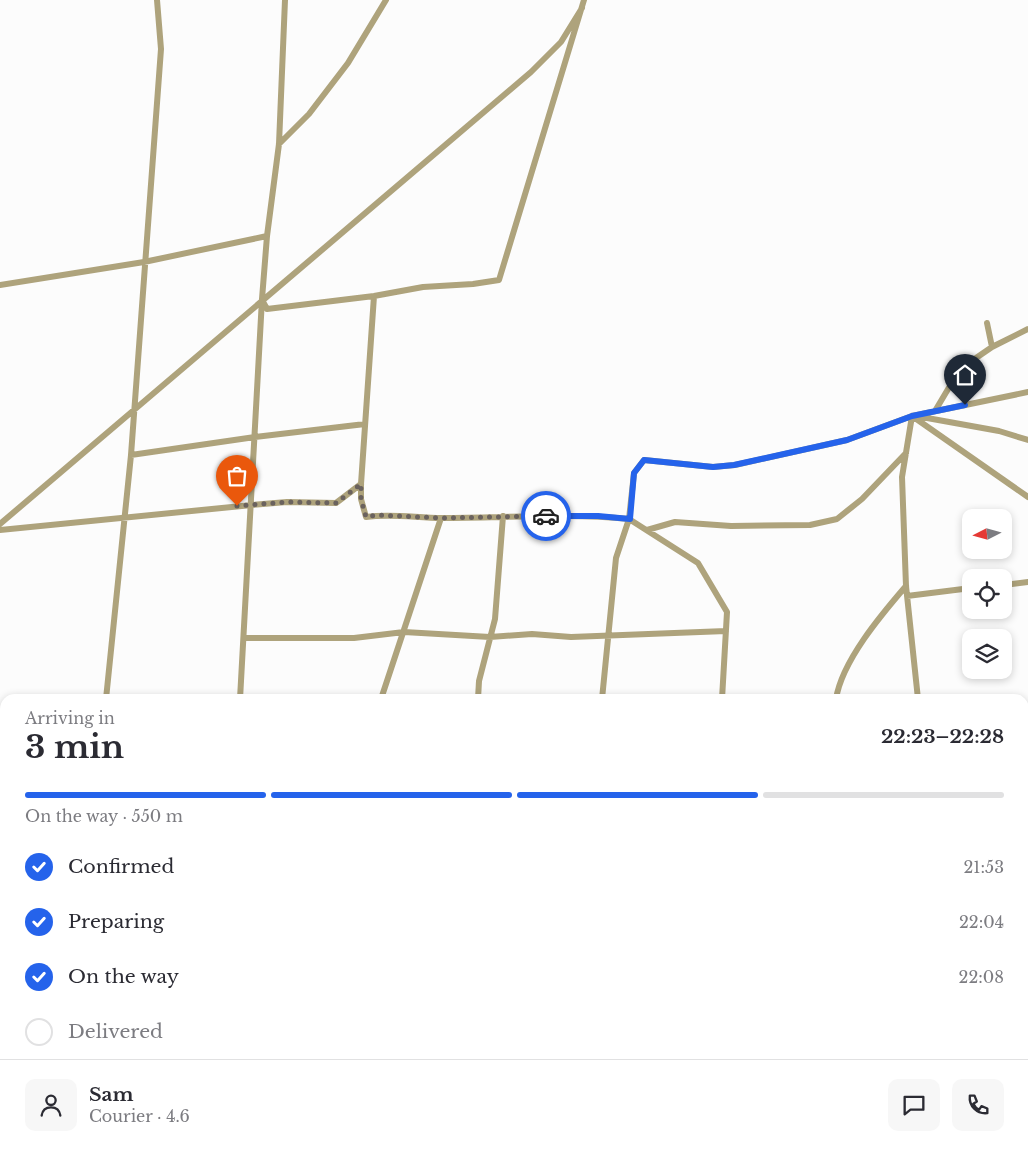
<!DOCTYPE html>
<meta charset="utf-8">
<style>
:root{--surface:#fff;--page:#f7f7f7;--text:#2b2b33;--muted:#7c7c81;--line:#e1e1e2;--accent:#2563eb}
body{margin:0;font-family:"Libre Baskerville",serif;background:var(--page);color:var(--text);height:100vh;display:flex;flex-direction:column;font-size:19px;white-space:nowrap}
*{box-sizing:border-box;margin:0}
p{font-size:16px;color:var(--muted)}
.icon{flex:none;width:28px;height:28px;fill:none;stroke:currentColor;stroke-width:2;stroke-linecap:round;stroke-linejoin:round}
.map{position:relative;flex:1;overflow:hidden}
.side{position:absolute;left:0px;top:694px;width:1029px;height:466px;display:flex;flex-direction:column;background:var(--surface);border-radius:15px 15px 0 0;box-shadow:0 2px 8px #0003}
.side>*{flex:none}
.needle{width:32px;rotate:264deg}
.buttons{position:absolute;left:962px;top:509px;display:grid;gap:10px}
.buttons a{display:grid;place-items:center;width:50px;height:50px;border-radius:10px;background:var(--surface);box-shadow:0 2px 8px #0003;font-size:25px}
.pin{position:absolute;display:grid;place-items:center;width:42px;height:42px;color:#fff;margin:-51px -21px;border-radius:50% 50% 50% 0;rotate:-45deg;box-shadow:0 0 5px #0007}
.pin .icon{rotate:45deg}
.courier{position:absolute;display:grid;place-items:center;width:50px;height:50px;margin:-25px;border:4px solid #2563eb;border-radius:50%;background:#fff;color:#222;box-shadow:0 1px 6px #0007}
.headline em{font-style:normal;font-weight:800}
.headline div{display:flex;flex-direction:column-reverse}
.headline{display:flex;align-items:center;justify-content:space-between;height:85px;padding:0 25px}
h1{font-size:32px;font-weight:800;line-height:38px}
.bar{display:grid;grid-template-columns:repeat(4,1fr);gap:8px 5px;align-content:center;height:60px;padding:0 25px}
.bar i{height:6px;border-radius:4px;background:var(--line)}
.bar .current{background:var(--accent)}
.bar p{grid-column:span 4}
.line{display:flex;align-items:center;gap:12px;padding:0 25px;border-top:1px solid var(--line)}
.line div{flex:1}
.round{display:grid;place-items:center;flex:none;width:52px;height:52px;border-radius:10px;background:var(--page)}
ol{padding:0 25px;list-style:none}
li{display:flex;align-items:center;gap:15px;height:55px}
li p{margin-inline-start:auto}
li .icon{padding:5px;border-radius:50%;background:var(--accent);color:#fff;stroke-width:4}
li:last-child{color:var(--muted)}
li i{width:28px;height:28px;border:2px solid var(--line);border-radius:50%}
.map>svg:first-child{display:block}
.lines{fill:none;stroke-linecap:round;stroke-linejoin:round}
.minor{stroke:#aea37c;stroke-width:6}
.tertiary{stroke:#aea37c;stroke-width:8}
.done{stroke:#6a625e;stroke-width:5;stroke-dasharray:0 9}
.route{stroke:#2563eb;stroke-width:6}
</style>
<div class="map">
<svg width="1028" height="1159" viewBox="0 0 1028 1159">
<rect width="100%" height="100%" fill="#fcfcfc"/>
<g class="lines">
<path class="minor" d="M279 144 309 114 348 63 386 0
M0 285 144 262 267 236
M374 296 361 484V499L366 517C391 513 417 518 442 518 505 518 567 513 629 519L634 473 644 460 713 467 735 465 847 440 912 416 1028 392
M262 300 267 309 374 296 423 287 473 284 499 280 584 0
M987 323 992 347
M935 411 960 369 992 347 1028 329
M912 416 902 477 906 586 918 699
M912 416 1028 497
M916 416 999 431 1028 440
M131 455 255 437 365 424
M0 524 531 72 561 42 582 8
M0 530 252 505 287 502 336 503 361 484
M647 530 675 522 731 526 810 525 837 519 862 499 906 453
M1004 585 1028 582
M907 596 971 588
M244 638H354L404 632 490 637 532 634 571 637 726 631
M106 699 131 455 161 49 157 0
M240 699 262 299 267 236 279 144 285 0
M381 699 441 518
M478 699 479 681 495 619 503 516
M602 699 616 558 629 519 698 563 727 612 722 699
M836 699C842 661 881 615 906 586
M0 745 5 746
M0 841 5 842
M1024 1007 1028 1009
M92 1155V1159
M560 1155 608 1159
M728 1155 729 1159
M861 1155 862 1159
M968 1155 971 1159
M207 1159V1155
M246 1159 248 1155
M275 1159 294 1155
M393 1159V1155
M540 1159 541 1155"/>
<path class="tertiary" d="M1024 766 1028 764
M360 1159 365 1155"/>
</g>
<g class="lines">
<path class="done" d="M237 506 287 502 336 503 361 484V499L366 517 377 515 441 518 546 516"/>
<path class="route" d="M546 516H598L630 519 634 473 644 460 713 467 734 465 847 440 912 416 965 405"/>
</g>
</svg>
<div class="buttons">
<a><svg class="needle" viewBox="-14 -14 28 28"><path d="M0-13l5 13h-10z" fill="#e53935"/><path d="M0 13l5-13h-10z" fill="#7c7c81"/></svg></a>
<a><svg class="icon" aria-label="locate" viewBox="0 0 24 24"><circle cx="12" cy="12" r="6"/><path d="M12 2v4M12 18v4M2 12h4M18 12h4"/></svg></a>
<a><svg class="icon" aria-label="layers" viewBox="0 0 24 24"><path d="M12 4l9 5-9 5-9-5zM3 14l9 5 9-5"/></svg></a>
</div>
<div class="pin" style="left:237px;top:506px;background:#ea580c"><svg class="icon" aria-label="bag" viewBox="0 0 24 24"><path d="M5 8h14l-1 12H6zM9 8a3 3 0 0 1 6 0"/></svg></div>
<div class="pin" style="left:965px;top:405px;background:#1f2937"><svg class="icon" aria-label="home" viewBox="0 0 24 24"><path d="M3 11l9-7 9 7M6 9v11h12V9"/></svg></div>
<div class="courier" style="left:546px;top:516px"><svg class="icon" aria-label="car" viewBox="0 0 24 24"><path d="M5 17H2v-5l4-1 3-4h7l3 4 3 1v5h-3M9 17h6M6 11h13"/><circle cx="7" cy="17" r="2"/><circle cx="17" cy="17" r="2"/></svg></div>
<section class="side">
<div class="headline"><div><h1>3 min</h1><p>Arriving in</p></div><em>22:23–22:28</em></div>
<div class="bar"><i class="current"></i><i class="current"></i><i class="current"></i><i></i><p>On the way · 550 m</p></div>
<ol>
<li><svg class="icon" aria-label="check" viewBox="0 0 24 24"><path d="M5 12l5 5 9-10"/></svg>Confirmed<p>21:53</p></li>
<li><svg class="icon" aria-label="check" viewBox="0 0 24 24"><path d="M5 12l5 5 9-10"/></svg>Preparing<p>22:04</p></li>
<li><svg class="icon" aria-label="check" viewBox="0 0 24 24"><path d="M5 12l5 5 9-10"/></svg>On the way<p>22:08</p></li>
<li><i></i>Delivered</li>
</ol>
<div class="line" style="height:90px"><a class="round"><svg class="icon" aria-label="person" viewBox="0 0 24 24"><circle cx="12" cy="8" r="4"/><path d="M4 21q1-7 8-7t8 7"/></svg></a><div><b>Sam</b><p>Courier · 4.6</p></div><a class="round"><svg class="icon" aria-label="chat" viewBox="0 0 24 24"><path d="M4 5h16v11H9l-5 4z"/></svg></a><a class="round"><svg class="icon" aria-label="phone" viewBox="0 0 24 24"><path d="M5 4h4l2 5-3 2q2 4 5 5l2-3 5 2v4C11 20 4 13 5 4z"/></svg></a></div>
</section>
</div>
